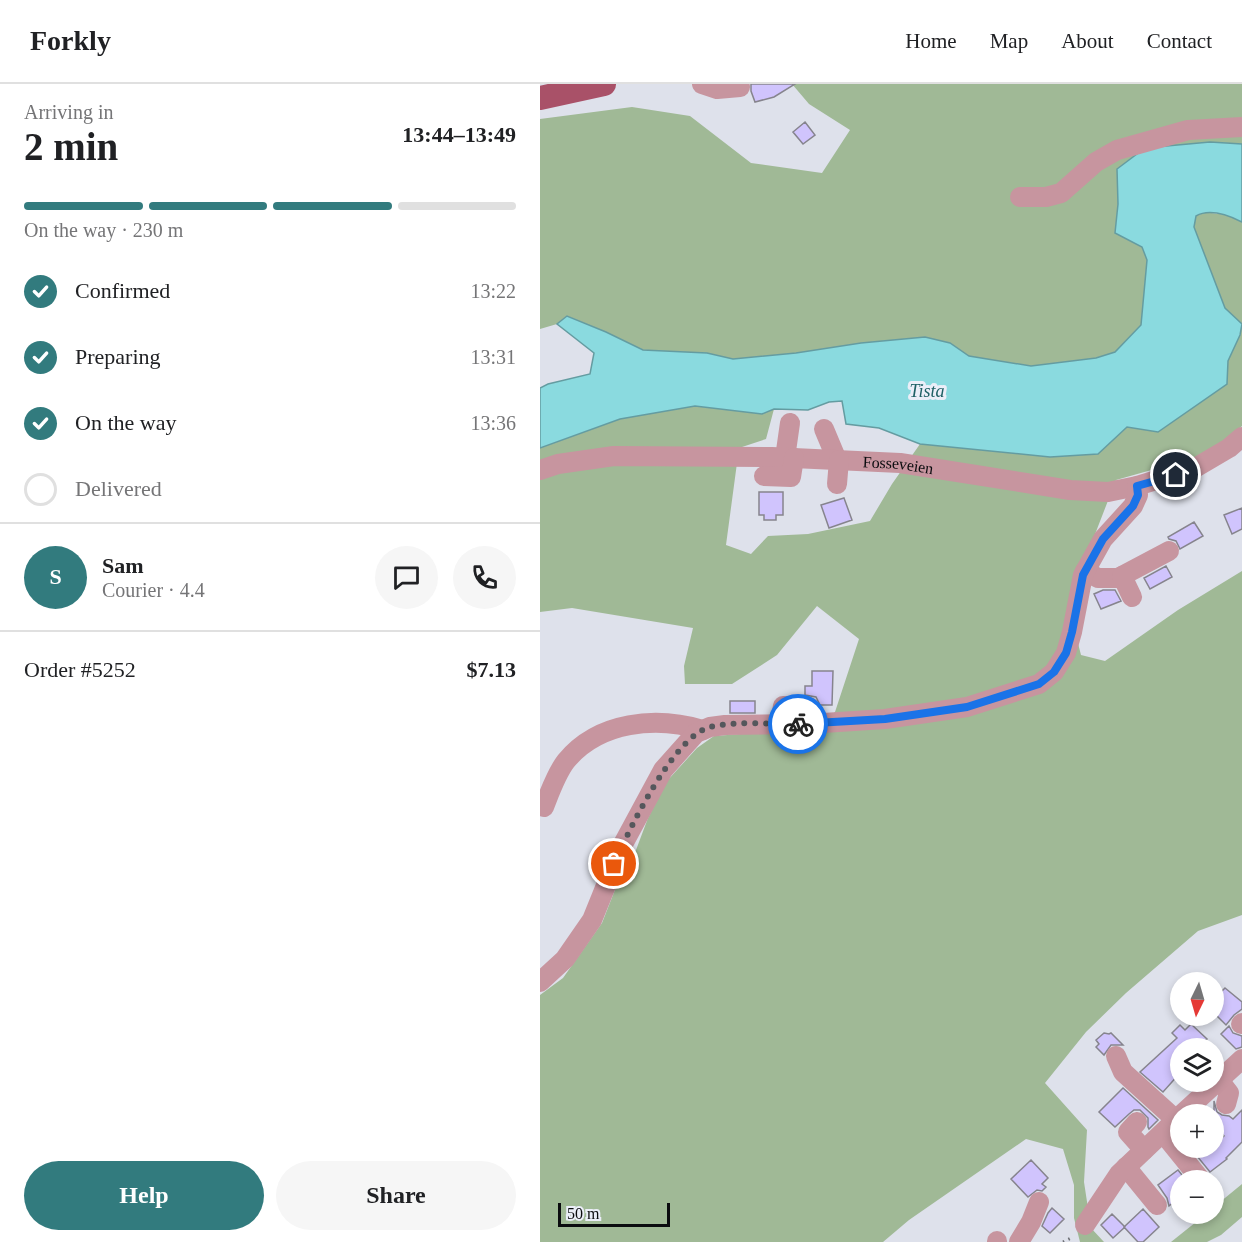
<!DOCTYPE html>
<meta charset="utf-8">
<style>
:root{--surface:#fff;--page:#f6f6f6;--text:#202124;--muted:#757577;--line:#e0e0e0;--accent:#327b7e}
body{margin:0;font-family:Georgia,serif;background:var(--page);color:var(--text);height:100vh;display:flex;flex-direction:column;font-size:22px;white-space:nowrap}
*{box-sizing:border-box;margin:0}
p{font-size:20px;color:var(--muted)}
.icon{flex:none;width:33px;height:33px;fill:none;stroke:currentColor;stroke-width:2;stroke-linecap:round;stroke-linejoin:round}
.map{position:relative;flex:1;overflow:hidden}
.sheet{display:flex;flex-direction:column;background:var(--surface);width:540px}
.sheet>*{flex:none}
.needle{width:39px;rotate:185deg}
.buttons{position:absolute;left:630px;top:888px;display:grid;gap:12px}
.buttons a{display:grid;place-items:center;width:54px;height:54px;border-radius:50%;background:var(--surface);box-shadow:0 3px 9px #0003;font-size:30px}
.scale{position:absolute;left:18px;bottom:15px;width:112px;box-sizing:border-box;padding-left:6px;border:3px solid #0b0c0f;border-top:0;font-size:16px;line-height:21px;white-space:nowrap;color:#0b0c0f;-webkit-text-stroke:4px #ebeef8;paint-order:stroke}
.pin{position:absolute;display:grid;place-items:center;width:51px;height:51px;color:#fff;margin:-26px;border:3px solid #fff;border-radius:50%;box-shadow:0 2px 6px #0007}
.courier{position:absolute;display:grid;place-items:center;width:60px;height:60px;margin:-30px;border:4px solid #1a73e8;border-radius:50%;background:#fff;color:#222;box-shadow:0 2px 8px #0007}
.summary em{font-style:normal;font-weight:800}
.summary div{display:flex;flex-direction:column-reverse}
.summary{display:flex;align-items:center;justify-content:space-between;height:102px;padding:0 24px}
h1{font-size:39px;font-weight:800;line-height:45px}
.bar{display:grid;grid-template-columns:repeat(4,1fr);gap:9px 6px;align-content:center;height:72px;padding:0 24px}
.bar i{height:8px;border-radius:4px;background:var(--line)}
.bar .on{background:var(--accent)}
.bar p{grid-column:span 4}
.line{display:flex;align-items:center;gap:15px;padding:0 24px;border-top:2px solid var(--line)}
.line div{flex:1}
.round{display:grid;place-items:center;flex:none;width:63px;height:63px;border-radius:32px;background:var(--page)}
ol{padding:0 24px;list-style:none}
li{display:flex;align-items:center;gap:18px;height:66px}
li p{margin-inline-start:auto}
li .icon{padding:6px;border-radius:50%;background:var(--accent);color:#fff;stroke-width:4}
li:last-child{color:var(--muted)}
li i{width:33px;height:33px;border:3px solid var(--line);border-radius:50%}
.primary-button{display:flex;gap:12px;margin-top:auto;padding:12px 24px}
.primary-button a{flex:1;height:69px;border-radius:36px;background:var(--accent);color:#fff;font-size:24px;font-weight:800;line-height:69px;text-align:center}
.primary-button a+a{background:var(--page);color:var(--text)}
header{display:flex;align-items:center;gap:36px;box-sizing:border-box;height:84px;padding:0 30px;background:var(--surface);border-bottom:2px solid var(--line)}
header strong{font-size:28px}
nav{display:flex;gap:33px;margin-inline-start:auto;font-size:21px}
main{display:flex;flex:1;min-height:0}
.map>svg:first-child{display:block}
.green{fill:#a0b996}
.water{fill:#8adadf;stroke:#649ca1;stroke-width:1.5}
.building{fill:#d0c4fd;stroke:#86848d;stroke-width:1.5}
.lines{fill:none;stroke-linecap:round;stroke-linejoin:round}
.path{stroke:#6c6e74;stroke-width:3;stroke-dasharray:1.5 4.5;stroke-linecap:butt}
.minor{stroke:#c7959f;stroke-width:20}
.major{stroke:#a95168;stroke-width:24}
.done{stroke:#55575c;stroke-width:6;stroke-dasharray:0 10.8}
.route{stroke:#1a73e8;stroke-width:8}
.labels{text-anchor:middle;stroke-width:6;stroke-linejoin:round;paint-order:stroke}
.street-label{font-size:16px;fill:#0b0c0f;stroke:#ebeef8}
.water-label{font-size:18px;font-style:italic;fill:#1e6065;stroke:#ebeef8}
</style>
<header>
<strong>Forkly</strong>
<nav><a>Home</a><a>Map</a><a>About</a><a>Contact</a></nav>
</header>
<main>
<section class="sheet">
<div class="summary"><div><h1>2 min</h1><p>Arriving in</p></div><em>13:44–13:49</em></div>
<div class="bar"><i class="on"></i><i class="on"></i><i class="on"></i><i></i><p>On the way · 230 m</p></div>
<ol>
<li><svg class="icon" aria-label="check" viewBox="0 0 24 24"><path d="M5 12l5 5 9-10"/></svg>Confirmed<p>13:22</p></li>
<li><svg class="icon" aria-label="check" viewBox="0 0 24 24"><path d="M5 12l5 5 9-10"/></svg>Preparing<p>13:31</p></li>
<li><svg class="icon" aria-label="check" viewBox="0 0 24 24"><path d="M5 12l5 5 9-10"/></svg>On the way<p>13:36</p></li>
<li><i></i>Delivered</li>
</ol>
<div class="line" style="height:108px"><b class="round" style="background:var(--accent);color:#fff">S</b><div><b>Sam</b><p>Courier · 4.4</p></div><a class="round"><svg class="icon" aria-label="chat" viewBox="0 0 24 24"><path d="M4 5h16v11H9l-5 4z"/></svg></a><a class="round"><svg class="icon" aria-label="phone" viewBox="0 0 24 24"><path d="M5 4h4l2 5-3 2q2 4 5 5l2-3 5 2v4C11 20 4 13 5 4z"/></svg></a></div>
<div class="line" style="height:78px"><div>Order #5252</div><b>$7.13</b></div>
<div class="primary-button"><a>Help</a><a>Share</a></div>
</section>
<div class="map">
<svg width="702" height="1158" viewBox="0 0 702 1158">
<rect width="100%" height="100%" fill="#dee1eb"/>
<path class="green" d="M252 0H702V60L670 58 578 120 575 149 602 163 607 176 601 241 575 268 556 274 491 282 429 272 410 259 385 253 321 259 256 269 193 275 167 269 103 266 66 248 27 232 17 240 0 245V35L92 23 150 32 211 79 282 89 310 46 269 20Z
M663 128 688 131 702 138V342L678 363 654 374 576 396 528 520 541 571 565 577 638 526 702 487V831L658 847 586 909 546 948 505 999 547 1046 544 1098 551 1144 564 1158H540L534 1134V1101L523 1065 486 1055 369 1136 343 1158H0V911L23 894 62 839 80 793 96 766 108 734 127 697 157 664 174 652 228 648 266 651 295 628 319 555 277 522 237 571 192 600H145L144 582 153 544 32 524 0 528V364L80 335 155 322 222 330 234 325 226 355 199 364 186 461 211 470 228 452 268 450 330 437 352 400 380 360 510 373 558 370 587 343 618 348 687 300 688 277 700 251 702 240 685 224 654 143 656 132Z
M702 1100V1133L681 1151 667 1158H631L666 1130H674V1123Z"/>
<path class="water" d="M670 58 702 60V138C688 131 670 124 656 132L654 143 685 224 702 240 700 251 688 277 687 300 618 348 587 343 558 370 510 373 380 360 339 344 306 340 302 317 289 318 268 326 234 325 222 330 155 322 80 335 0 364V304L8 300 50 290 54 269 17 240 27 232 66 248 103 266 167 269 193 275 256 269 321 259 385 253 410 259 429 272 491 282 556 274 575 268 601 241 607 176 602 163 575 149 578 120 577 85 605 64Z"/>
<path class="building" d="M211 0H255L234 13 215 18 211 7Z
M265 38 275 51 263 60 253 48Z
M219 408H243V431H236V436H224V431H219Z
M304 414 312 436 289 444 281 421Z
M702 424V445L692 450 684 431Z
M654 438 663 452 640 465 636 457 629 455 628 453Z
M626 482 632 493 610 505 604 494Z
M563 506H575L581 517 561 525 554 510Z
M272 587H293L292 621H280L276 613 265 611V602H272Z
M190 617H215V629H190Z
M685 904 702 918V925L694 931 686 941 674 929V915Z
M651 940 667 955 657 964H640V989L623 1008 600 988 637 954 632 949 640 941 645 946Z
M689 942 693 949 702 952V963L696 965 681 950Z
M564 949 569 950 571 949 583 961H571L564 971 556 963 559 960 556 956Z
M583 1004 618 1036 609 1045 608 1043V1034L600 1026H594L589 1030 575 1043 559 1028Z
M674 1017 677 1028 682 1031 689 1032 693 1035 702 1026V1058L686 1074 687 1075 670 1088 657 1072 669 1064H674V1060L684 1052 674 1041Z
M491 1076 508 1094 502 1100 506 1103 502 1107 497 1106 488 1113 471 1095Z
M638 1086 646 1096H640V1113L629 1122 627 1114 618 1101Z
M512 1124 524 1135 510 1149 502 1142 508 1129Z
M603 1125 619 1143 603 1158H598L584 1143Z
M572 1130 585 1143 573 1154 561 1141Z"/>
<g class="lines">
<path class="path" d="M523 1158 533 1153"/>
<g class="minor">
<path d="M162 0 177 5 200 3"/>
<path d="M480 113H506L521 109 556 78 577 66 648 46 702 43"/>
<path d="M284 345 297 376"/>
<path d="M245 374 250 339"/>
<path id="s1" d="M0 386 18 380 74 372 232 373 360 379 530 406 568 408 597 402 655 384 689 364 702 353"/>
<path d="M224 392 251 393 254 374"/>
<path d="M297 400 299 376"/>
<path d="M545 487 558 494H578L629 467"/>
<path d="M582 492 592 513"/>
<path d="M240 640 243 622 269 623"/>
<path d="M4 723C10 708 16 690 26 677 59 637 116 632 163 646"/>
<path d="M0 898 25 875 52 836 82 762 123 686 156 649 170 643 185 641 268 640 345 635 427 623 499 600 514 588 526 569 532 548 543 491 563 455 593 422 598 411 597 402"/>
<path d="M701 940 702 939"/>
<path d="M576 972 583 988 636 1036"/>
<path d="M679 996 689 1009 686 1020"/>
<path d="M642 1030 702 975"/>
<path d="M597 1038 588 1048 604 1066"/>
<path d="M623 1049 661 1096"/>
<path d="M586 1083 617 1121"/>
<path d="M545 1141 579 1090 640 1032"/>
<path d="M457 1157V1158"/>
<path d="M479 1158 491 1138 499 1118"/>
</g>
<path class="major" d="M0 14 64 0"/>
</g>
<g class="lines">
<path class="done" d="M74 780C89 746 133 653 170 643 194 637 232 640 258 640"/>
<path class="route" d="M258 640 345 635 427 623 499 600 514 588 526 569 532 548 543 491 563 455 593 422 598 411 597 402 636 391"/>
</g>
<g class="labels">
<g class="street-label">
<text dy="6" stroke="none"><textPath href="#s1" startOffset="360">Fosseveien</textPath></text>
</g>
<g class="water-label">
<text x="387" y="313">Tista</text>
</g>
</g>
</svg>
<div class="buttons">
<a><svg class="needle" viewBox="-14 -14 28 28"><path d="M0-13l5 13h-10z" fill="#e53935"/><path d="M0 13l5-13h-10z" fill="#757577"/></svg></a>
<a><svg class="icon" aria-label="layers" viewBox="0 0 24 24"><path d="M12 4l9 5-9 5-9-5zM3 14l9 5 9-5"/></svg></a>
<a>+</a>
<a>−</a>
</div>
<div class="scale">50 m</div>
<div class="pin" style="left:74px;top:780px;background:#ea580c"><svg class="icon" aria-label="bag" viewBox="0 0 24 24"><path d="M5 8h14l-1 12H6zM9 8a3 3 0 0 1 6 0"/></svg></div>
<div class="pin" style="left:636px;top:391px;background:#1f2937"><svg class="icon" aria-label="home" viewBox="0 0 24 24"><path d="M3 11l9-7 9 7M6 9v11h12V9"/></svg></div>
<div class="courier" style="left:258px;top:640px"><svg class="icon" aria-label="bike" viewBox="0 0 24 24"><circle cx="6" cy="16" r="4"/><circle cx="18" cy="16" r="4"/><path d="M6 16l4-8h5l3 8M10 8l3 8H6M13 5h3"/></svg></div>
</div>
</main>
